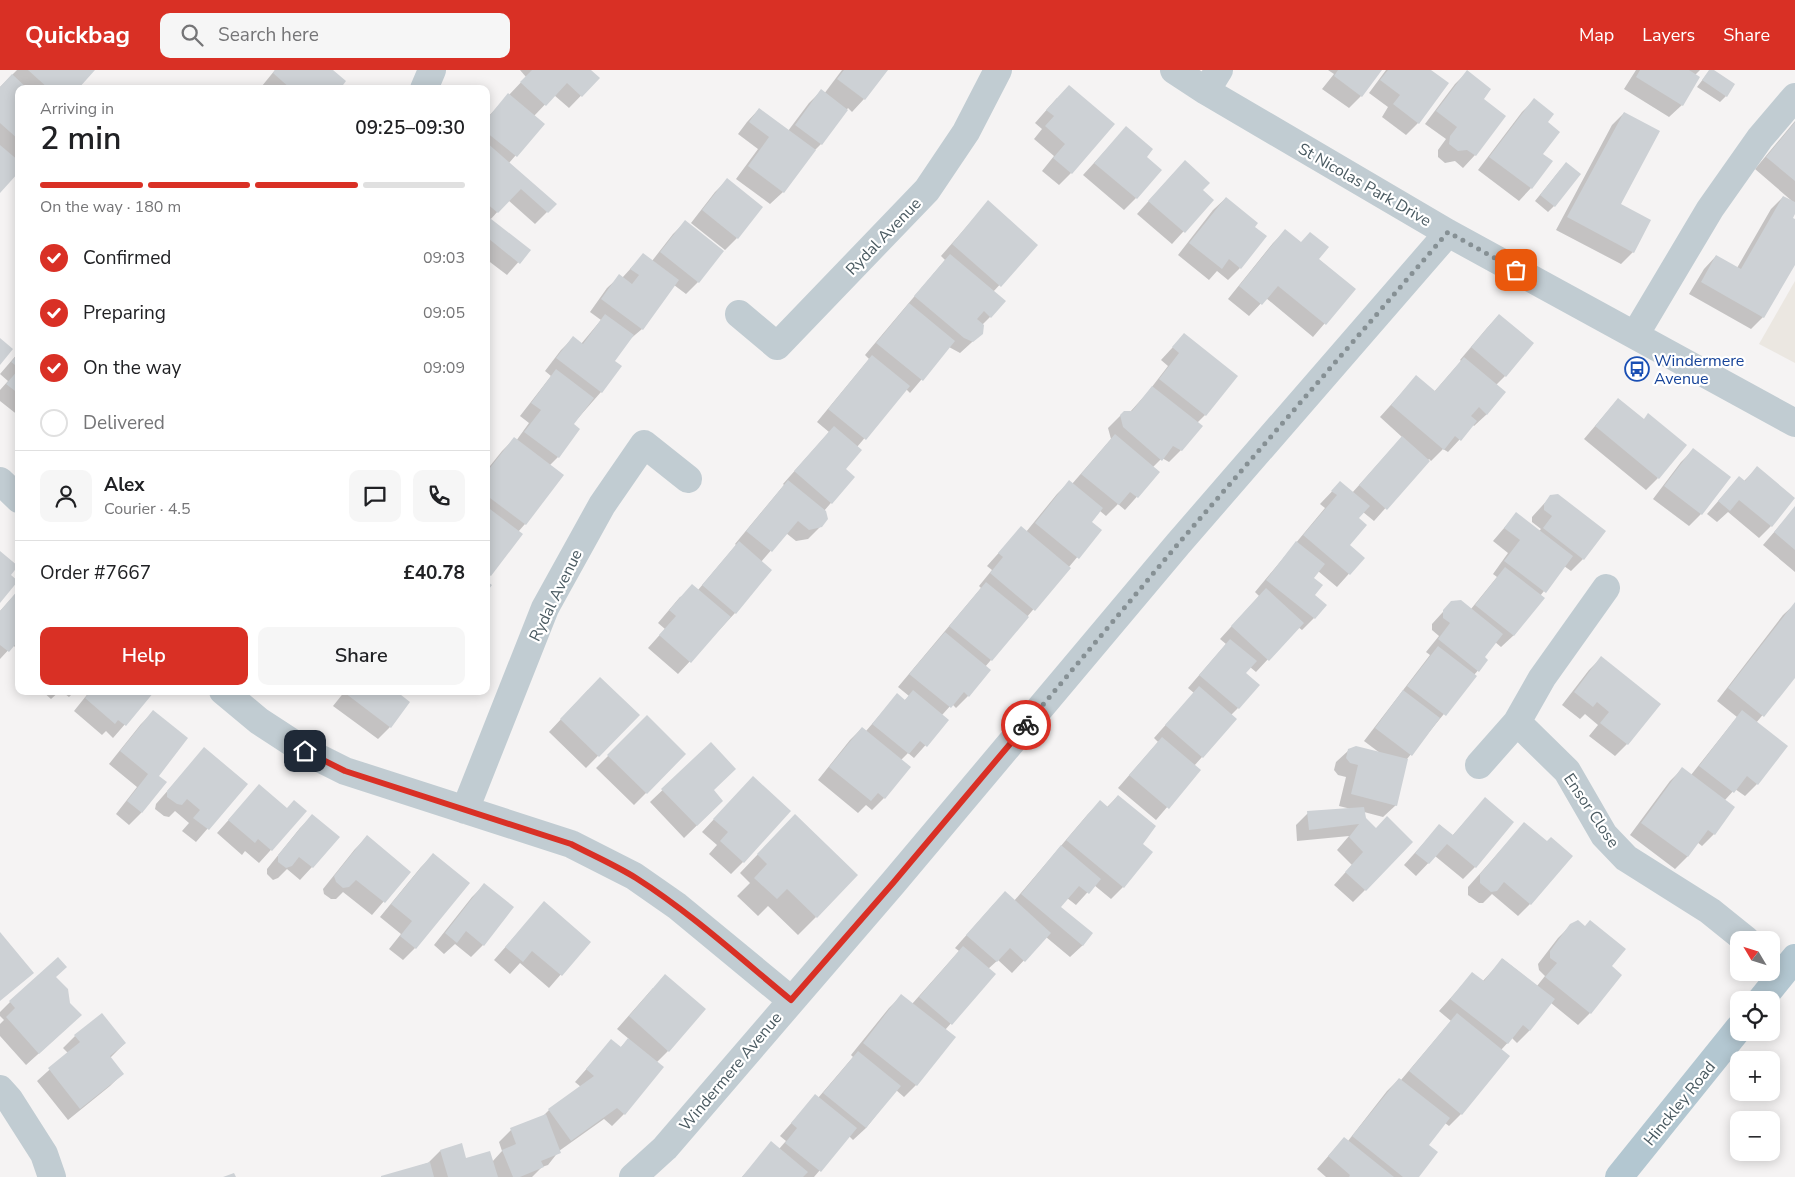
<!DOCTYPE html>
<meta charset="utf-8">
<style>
:root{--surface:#fff;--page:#f6f6f6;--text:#202124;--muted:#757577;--line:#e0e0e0;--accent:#d93025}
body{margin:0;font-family:"Nunito Sans",sans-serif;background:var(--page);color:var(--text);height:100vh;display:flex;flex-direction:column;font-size:19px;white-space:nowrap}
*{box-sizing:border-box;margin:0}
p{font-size:16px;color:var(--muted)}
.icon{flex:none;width:28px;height:28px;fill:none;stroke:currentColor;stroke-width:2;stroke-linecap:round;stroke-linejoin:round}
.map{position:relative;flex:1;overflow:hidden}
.panel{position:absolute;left:15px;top:15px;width:475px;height:610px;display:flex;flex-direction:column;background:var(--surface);border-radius:10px;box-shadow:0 2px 12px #0003}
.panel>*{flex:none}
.needle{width:32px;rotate:308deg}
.tools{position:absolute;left:1730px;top:861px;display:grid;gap:10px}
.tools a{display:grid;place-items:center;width:50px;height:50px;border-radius:10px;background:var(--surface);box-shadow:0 2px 12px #0003;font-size:25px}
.pin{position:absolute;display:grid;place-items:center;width:42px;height:42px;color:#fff;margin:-21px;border-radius:10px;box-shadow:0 2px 8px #0006}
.courier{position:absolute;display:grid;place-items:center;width:50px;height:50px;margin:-25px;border:4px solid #d93025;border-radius:50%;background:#fff;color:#222;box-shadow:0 1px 6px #0007}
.headline em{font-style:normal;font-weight:600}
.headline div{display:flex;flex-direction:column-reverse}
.headline{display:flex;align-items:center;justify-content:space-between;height:85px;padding:0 25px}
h1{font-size:32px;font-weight:600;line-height:38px}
.bar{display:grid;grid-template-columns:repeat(4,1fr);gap:8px 5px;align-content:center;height:60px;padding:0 25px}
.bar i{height:6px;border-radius:4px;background:var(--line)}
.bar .active{background:var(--accent)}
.bar p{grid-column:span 4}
.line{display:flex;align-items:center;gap:12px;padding:0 25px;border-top:1px solid var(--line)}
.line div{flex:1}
.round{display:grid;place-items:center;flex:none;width:52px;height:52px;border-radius:10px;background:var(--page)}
ol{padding:0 25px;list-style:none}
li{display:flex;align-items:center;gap:15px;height:55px}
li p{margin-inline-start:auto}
li .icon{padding:5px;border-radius:50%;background:var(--accent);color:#fff;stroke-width:4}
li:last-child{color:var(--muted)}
li i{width:28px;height:28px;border:2px solid var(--line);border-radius:50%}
.action{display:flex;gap:10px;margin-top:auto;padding:10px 25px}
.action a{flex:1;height:58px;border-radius:10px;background:var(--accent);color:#fff;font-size:20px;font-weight:600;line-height:58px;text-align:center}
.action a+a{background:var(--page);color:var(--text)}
header{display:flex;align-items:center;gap:30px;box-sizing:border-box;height:70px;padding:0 25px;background:var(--accent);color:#fff}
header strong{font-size:24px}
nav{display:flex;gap:28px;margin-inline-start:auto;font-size:18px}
.search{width:350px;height:45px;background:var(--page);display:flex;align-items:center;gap:12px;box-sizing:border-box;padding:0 18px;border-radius:10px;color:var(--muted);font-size:19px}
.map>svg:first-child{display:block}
.commercial{fill:#ebe7e1}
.shadow{fill:#0003}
.building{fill:#cdd1d5}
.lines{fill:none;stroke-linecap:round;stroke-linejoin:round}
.minor{stroke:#c1ccd2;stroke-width:28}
.major{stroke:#b3c7d1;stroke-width:28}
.done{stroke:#869094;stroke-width:5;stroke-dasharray:0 9}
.route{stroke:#d93025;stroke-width:6}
.labels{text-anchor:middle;stroke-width:4.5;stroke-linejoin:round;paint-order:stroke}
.street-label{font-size:16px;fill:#4a5a61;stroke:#fff}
.transit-label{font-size:16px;fill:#164399;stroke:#fff;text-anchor:start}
</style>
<header>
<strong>Quickbag</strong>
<div class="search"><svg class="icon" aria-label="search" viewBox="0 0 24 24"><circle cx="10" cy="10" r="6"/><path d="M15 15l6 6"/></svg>Search here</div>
<nav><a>Map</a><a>Layers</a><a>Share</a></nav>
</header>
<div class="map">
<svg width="1795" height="1107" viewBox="0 0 1795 1107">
<rect width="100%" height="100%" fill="#f5f3f3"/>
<path class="commercial" d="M1795 211V293L1759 274Z"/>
<path class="shadow" d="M17 0H94L77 19H19V84L14 89 0 121V17Z
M275 0H331L338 19H265L262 16Z
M520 0H590L598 8 569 38 554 25 534 46 543 54 509 93 555 134 535 154 508 130 490 150 529 180 507 205 486 189V49L526 7Z
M842 0H886L864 29 852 42 848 38 821 74 809 86 783 122 770 134 736 109 758 79 738 64 747 52 759 39 788 61 809 33 821 21 824 24Z
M1328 0H1380L1361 26 1349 38 1322 19 1334 4Z
M1386 0H1429L1418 53 1406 65 1382 47 1388 37 1369 23Z
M1636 0H1700L1695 5 1682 35 1669 47 1624 19Z
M1710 0 1726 26 1720 32 1697 17Z
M1467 2 1482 29 1475 85 1463 98 1455 91 1445 93 1438 87V80L1446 69 1425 54 1455 14Z
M1057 28 1071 103 1059 115 1042 101 1054 86 1034 69 1042 59 1035 53Z
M1534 30 1546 52 1541 84 1551 92 1531 118 1519 131 1478 100 1522 42Z
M1624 43 1619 135 1633 182 1621 194 1556 160 1612 55Z
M1795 51V141L1791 148 1795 150V192L1763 247 1751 259 1689 224 1704 199 1716 186 1737 198 1771 139 1783 127 1792 131 1755 99Z
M1126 58 1145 87 1136 128 1124 140 1083 105Z
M1560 100 1554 136 1548 142 1535 131Z
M1173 104 1201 121 1212 130 1172 174 1137 144Z
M727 110 737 168 725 180 691 153 715 122Z
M1226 128 1240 198 1228 210 1217 201 1209 210 1178 185 1213 140Z
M988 132 1036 175 993 222 990 247 982 255V263L960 283 949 277 910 323 906 319 857 377 844 399 853 407 824 441 821 456 808 469 796 471 786 463 761 492 735 543 678 604 648 578 665 559 658 553 680 527 698 520 736 475 735 474 784 415 783 414 829 362 817 352 869 289 865 285 945 190 941 186Z
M685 152 698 212 686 224 674 215 642 259 629 270 613 292 601 322 572 355 578 359 558 387 549 396 525 454 518 462 521 464 486 509V401L502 381 514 369 516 371 529 353 520 346 551 306 545 301 561 280 573 268 581 274 601 250 590 242 607 218 620 206 622 208 643 185 652 191 673 164Z
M1285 161 1354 219 1313 267 1266 228 1249 246 1228 229 1273 173Z
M1499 245 1505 306 1496 315 1487 344 1474 356 1473 355 1448 382 1443 379 1431 391 1429 389 1374 451 1363 442 1357 449 1348 475 1363 488 1337 517 1318 501 1312 508 1314 548 1302 560 1298 557 1256 602 1250 597 1245 603 1238 638 1231 645 1202 687 1194 696 1199 700 1156 750 1118 718 1158 672 1154 668 1194 623 1188 618 1226 574 1220 569 1259 526 1255 522 1325 438 1320 434 1340 413 1352 423 1402 367 1380 347 1416 307 1434 322 1461 291 1460 290 1487 258Z
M1184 265 1205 345 1197 353 1181 380 1169 392 1162 388 1153 397 1159 402 1125 440 1118 434 1106 446 1100 441 1091 452 1100 460 985 597 968 626 956 638 952 634 942 645 948 650 914 688 908 683 901 690 884 728 872 740 866 735 858 743 818 710 850 670 862 658 866 661 897 625 904 631 909 626 898 617 981 518 979 516 992 500 987 496 1021 458 1026 462 1057 424 1069 412 1072 414 1111 369 1108 358 1124 342H1130L1148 322 1168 296 1161 290Z
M19 282V346L0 331V320L8 311 0 304Z
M1618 329 1658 408 1646 420 1584 369Z
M1693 380 1701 444 1689 456 1653 429 1681 392Z
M1757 398 1771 456 1759 468 1728 442 1717 452 1707 444 1739 407 1744 411Z
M1551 426 1583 489 1571 501 1564 496 1540 526 1514 565 1501 577 1495 572 1483 588 1487 590 1474 605 1475 606 1407 689 1396 735 1383 747 1364 742 1365 820 1353 832 1334 815 1352 795 1337 780 1349 766 1297 771 1296 755 1308 743 1351 739 1339 736 1346 707 1338 705 1334 700 1336 692 1349 680 1380 683 1364 671 1430 585 1426 582 1439 566 1432 560V554L1452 532 1471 539 1497 507 1493 504 1508 483 1493 471 1516 444 1539 461 1541 459 1532 452V447Z
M1795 438V502L1763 475Z
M19 520V581L13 575 0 589V541Z
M1795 534V606L1756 653 1757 714 1745 726 1735 719 1725 730 1714 764 1702 776 1697 772 1687 787 1675 799 1630 765 1670 711 1682 699 1691 705 1737 647 1717 631 1783 545Z
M1601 588 1659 634 1627 674 1615 686 1589 666 1598 655 1585 644 1580 649 1562 635 1589 600Z
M588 620 638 645 586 698 549 662Z
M42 621H60L51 629Z
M61 621H75L69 627Z
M90 621H151L152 623 113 668 106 661 102 665 74 641Z
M345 621H394L408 632 390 657 378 669 333 636Z
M153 642 157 706 141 743 129 755 116 744 137 717 109 694 141 654Z
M647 647 685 684 634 735 596 698Z
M711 674 712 721 722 731 684 768 650 732Z
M204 679 246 714 196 772 182 761 189 753 175 741 169 747 164 746 155 739 156 734Z
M259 716 286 739 306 741 259 793 245 781 242 785 217 763Z
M741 720 743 792 731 804 709 784 717 775 702 762Z
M1118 726 1141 774 1123 817 1111 829 1094 815 1076 835 1067 828 1059 837 1083 875 1070 887 1046 867 1012 903 998 890 988 899 994 904 945 960 916 1015 904 1027 896 1020 866 1058 853 1070 849 1066 814 1107H742L772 1073 779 1079 786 1071 780 1066 815 1026 818 1028 853 987 851 985 889 938 901 926 912 934 959 881 955 878 993 835 1005 823 1014 831 1088 744 1100 732 1107 737Z
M1485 729 1475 797 1463 809 1435 786 1416 806 1404 795 1440 755 1452 766Z
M312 746V797L300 810 287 799 278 808 273 810 267 804V799L300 758Z
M1524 754 1530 834 1518 846 1492 824 1483 833H1479L1468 825V817Z
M777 764 816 847 798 865 768 836 758 846 737 826 750 813 740 803Z
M367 767 409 802 372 845 343 822 336 829H331L324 824 323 819 355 779Z
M433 785 415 878 403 890 389 879 401 864 380 847 421 797Z
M484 815 483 875 471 887 455 874 444 884 434 875 472 827Z
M544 833 589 872 549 918 520 893 510 904 494 890Z
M1570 856 1610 896 1590 943 1578 955 1551 933 1529 961 1517 973 1512 968 1501 980 1461 1044 1449 1056 1445 1053 1427 1075 1417 1107H1326L1317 1099 1344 1068 1348 1071 1387 1021 1399 1009 1401 1010 1451 951 1439 941 1472 904 1482 912 1503 889 1537 916 1545 906 1539 900 1538 894 1558 868Z
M55 907 68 957 26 995 0 966V954L4 950 0 946V942L10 932Z
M653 918 668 981 656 993 624 1044 612 1056 604 1049 559 1081 548 1095 542 1097 532 1107H384L428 1093 440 1081 466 1089 492 1092 502 1081 499 1072 511 1060 542 1047 549 1040 581 1017 575 1012 611 971 620 978 629 969 617 959Z
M75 966 125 973 110 988 122 1004 110 1016 68 1050 37 1011 68 983 63 978Z"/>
<path class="building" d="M28 0H95L78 19H49Z
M275 0H333L346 11 340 19H291L273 3Z
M532 0H591L600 8 582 27 567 13 546 36 520 12Z
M844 0H888L865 30 837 9Z
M1338 0H1382L1362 27 1334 6Z
M1388 0H1431L1449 13 1419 54 1393 34 1400 25 1380 10Z
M1467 0 1491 19 1484 29 1506 46 1476 86 1467 80 1458 81 1449 74 1450 66 1457 57 1436 41Z
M1640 0H1689L1700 7 1683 36 1636 7Z
M1709 0H1714L1735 14 1727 27 1702 10Z
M12 4 28 19H19V70L0 53V17Z
M1069 15 1115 54 1072 104 1053 88 1065 74 1045 56 1054 46 1046 40Z
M821 19 848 40 822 75 795 55Z
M508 23 545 54 517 87 486 62V50Z
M1534 28 1554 44 1548 52 1560 62 1543 84 1553 91 1532 119 1489 87Z
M759 38 816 80 784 123 748 96 769 67 749 52Z
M1624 42 1660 61 1621 134 1651 150 1634 183 1567 147Z
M1795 52V111L1766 87Z
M1126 56 1153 79 1147 87 1162 100 1137 129 1094 93Z
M486 72 557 134 548 143 521 119 498 143 486 133Z
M0 75 19 91V102L0 123Z
M1185 90 1210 113 1203 120 1214 130 1185 163 1148 131Z
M1566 92 1581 104 1555 137 1540 125Z
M727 108 763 137 738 169 702 140Z
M1783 126 1795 132V144L1793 148 1795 149V195L1764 248 1701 212 1716 185 1741 199Z
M1226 127 1258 153 1255 157 1267 166 1241 199 1229 189 1222 199 1189 173Z
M988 130 1038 175 1001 217 952 174Z
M486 145 531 180 520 194 489 169 486 173Z
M685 150 724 181 699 213 660 182Z
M1285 159 1301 172 1310 162 1329 177 1319 189 1356 219 1326 255 1278 216 1262 235 1239 216Z
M643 183 679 210 643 260 601 229 619 204 632 214 639 205 630 199Z
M950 184 1006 231 991 248 984 241 977 249 984 255 983 264 973 272 964 268 914 226Z
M909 233 955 271 923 311 876 273Z
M605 244 634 265 615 291 622 296 602 323 556 288 573 266 583 274Z
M1499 244 1534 273 1506 307 1471 277Z
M1184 263 1238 306 1206 346 1159 309 1179 283 1172 277Z
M0 268 13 279 0 295Z
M19 283V298L11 292Z
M872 285 910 316 866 370 828 339Z
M1464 287 1506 322 1487 345 1479 337 1471 346 1477 351 1461 371 1455 366 1444 380 1391 335 1416 305 1435 321Z
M19 299V324L6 314Z
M556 299 594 328 574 354 580 359 559 388 524 362 541 340 531 333Z
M1152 316 1203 356 1182 381 1173 376 1162 391 1123 357 1120 345 1124 341H1132Z
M1618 328 1644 349 1648 343 1687 375 1659 409 1595 356Z
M834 356 862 380 846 399 855 407 832 434 794 401Z
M1115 364 1160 402 1138 428 1130 422 1119 435 1081 404Z
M1402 366 1430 391 1387 440 1359 415Z
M514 367 564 405 526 455 486 425V403Z
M1693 378 1731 407 1702 445 1664 416Z
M1757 396 1795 428 1772 457 1739 430 1730 441 1718 431 1739 406 1745 411Z
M788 410 826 441 828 449 822 457 809 460 798 451 772 482 746 461Z
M1069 410 1103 438 1092 452 1102 460 1079 489 1035 453Z
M1340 411 1370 436 1359 448 1367 455 1350 475 1365 488 1350 505 1303 465 1337 425 1331 421Z
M1558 424 1606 461 1584 490 1543 458 1552 446 1544 440V434L1550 425Z
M486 436 523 464 491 506 486 503Z
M1795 436V480L1774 462Z
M1516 442 1573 486 1546 523 1504 491 1520 470 1504 458Z
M1021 456 1071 498 1035 541 990 503 1003 487 998 483Z
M739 471 772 500 736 544 702 515Z
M1296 471 1325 494 1314 508 1323 515 1315 525 1327 535 1315 549 1266 510Z
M0 481 18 496 11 505 18 511 0 533Z
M1505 497 1545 528 1514 566 1475 535Z
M486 511 492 515 486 523Z
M986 512 1029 547 992 591 949 556Z
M692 514 731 547 691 593 659 565 676 546 669 540Z
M1266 518 1304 553 1269 591 1231 556Z
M19 519V570L9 582 0 575V541Z
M1461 530 1503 564 1485 587 1488 590 1479 602 1438 569 1450 553 1443 548V540L1451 531Z
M1795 532V608L1764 647 1728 618Z
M945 562 991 600 969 627 964 622 951 638 909 604Z
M1230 569 1257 591 1246 603 1260 615 1239 639 1199 605Z
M1438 576 1477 606 1446 646 1407 616Z
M1601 586 1661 634 1628 675 1600 653 1609 642 1597 632 1593 637 1574 622Z
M600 607 640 645 599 687 560 649Z
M1199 616 1237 649 1203 688 1165 655Z
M913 620 949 650 927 677 920 671 909 684 872 654 897 623 905 630Z
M1403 620 1440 648 1412 686 1375 658Z
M91 621H153L154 622 126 656 118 650 115 654 85 628Z
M346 621H396L410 632 391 658 345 623Z
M153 640 188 668 159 706 167 712 142 743 127 731 148 704 120 681Z
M1742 640 1788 676 1758 715 1747 706 1734 723 1699 696Z
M647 645 686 684 647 724 607 685Z
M862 657 911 697 885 729 878 723 871 731 829 697Z
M1162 667 1201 700 1169 739 1129 705Z
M711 672 736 699 714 720 723 731 697 756 661 719Z
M1356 676 1408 689 1397 736 1351 724 1358 695 1350 693 1346 688 1348 679Z
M204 677 248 714 209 760 193 748 200 740 187 729 182 735 177 734 167 727V721Z
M1682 697 1735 737 1715 765 1708 760 1688 787 1641 753Z
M753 706 791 741 744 793 720 771 728 762 713 749Z
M259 714 287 738 294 730 307 741 272 781 258 769 255 773 228 750Z
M1118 725 1156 756 1143 774 1153 782 1124 818 1066 770 1100 730 1108 737Z
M1485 727 1514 752 1476 798 1447 774 1429 794 1415 783 1439 754 1453 765Z
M1364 737 1366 748 1376 758 1387 746 1413 772 1366 821 1345 802 1363 782 1349 767 1359 754 1309 760 1307 741Z
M312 744 340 767 313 798 299 787 292 796 286 798 278 792V785Z
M795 744 858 805 817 848 787 819 777 829 754 808 767 794 757 784Z
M1524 752 1547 771 1551 767 1573 786 1531 835 1504 812 1497 821 1491 822 1480 813V804Z
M367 765 411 802 385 833 356 810 349 817 343 818 336 812 334 806Z
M1061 775 1101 809 1089 824 1079 816 1061 837 1093 863 1083 876 1021 824Z
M433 783 470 813 416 879 400 866 412 851 391 834Z
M484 813 514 837 484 876 466 861 457 873 445 863Z
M1005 821 1051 863 1025 892 1010 878 997 892 966 865Z
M544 831 591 872 562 906 532 881 523 892 505 877Z
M1578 850 1585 856 1590 850 1626 879 1612 896 1622 905 1591 944 1545 907 1557 893 1550 888V881L1570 854Z
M0 862 34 903 0 931Z
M963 876 996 904 952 955 919 927Z
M58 887 67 897 56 907 68 919 70 933 82 945 39 984 6 947 15 938 9 931Z
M1502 888 1555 929 1530 961 1523 955 1508 974 1450 929 1472 902 1484 911Z
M665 904 706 939 669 982 629 946Z
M901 924 956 967 917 1016 863 973Z
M102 943 126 973 110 986 124 1004 80 1039 48 998 80 972 74 965Z
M1457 943 1510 986 1462 1045 1409 1001Z
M628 968 664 997 625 1045 617 1038 571 1071 548 1039 594 1006 586 999 611 969 621 977Z
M858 981 901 1016 866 1058 823 1023Z
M1399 1008 1450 1048 1429 1075 1438 1082 1419 1107H1403L1352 1066Z
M815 1024 857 1058 821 1102 785 1073 797 1058 791 1053Z
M546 1044 561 1083 541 1091 544 1097 520 1107H513L502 1080 516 1074 510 1058Z
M1344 1067 1394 1107H1349L1350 1105 1328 1086Z
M771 1071 808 1102 803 1107H742Z
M462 1073 466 1088 490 1081 498 1107H448L440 1080Z
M430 1092 434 1107H381V1106Z
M234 1103 236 1107H223Z"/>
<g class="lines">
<path class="minor" d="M1174 0 1206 21 1448 163 1795 353
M424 19 432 0
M1206 21 1219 0
M739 244 777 276 927 120 966 62 998 0
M1635 265 1710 139 1760 68 1795 27
M0 411 19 429
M223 621 259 651 305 681 345 701 571 774 634 806 677 836 791 930
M1517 652 1567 701 1604 765 1626 788 1710 841 1746 870
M1479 695 1517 652 1542 608 1606 518
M465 740 545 538 602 435 644 374 688 409
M0 1019 9 1029 44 1084 52 1107
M633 1107 665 1078 893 813 1178 474 1448 163"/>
<path class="major" d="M1761 930 1795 888
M1619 1107 1739 958"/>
</g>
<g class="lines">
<path class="done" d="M1026 655 1178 474 1448 162 1516 200"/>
<path class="route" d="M305 681 345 701 571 774C592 785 615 795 636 808 691 843 740 888 791 930L893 813 1026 655"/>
</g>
<defs>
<g id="bus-ring" transform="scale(1.25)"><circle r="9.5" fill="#fff" stroke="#1a4fb4" stroke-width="1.5"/><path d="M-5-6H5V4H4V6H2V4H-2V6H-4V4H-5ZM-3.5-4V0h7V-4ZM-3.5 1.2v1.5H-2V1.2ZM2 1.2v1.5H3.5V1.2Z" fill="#1a4fb4"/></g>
</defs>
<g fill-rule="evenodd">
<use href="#bus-ring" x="1637" y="299"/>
</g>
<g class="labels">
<g class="street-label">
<text transform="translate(1365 114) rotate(30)" y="6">St Nicolas Park Drive</text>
<text transform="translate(883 166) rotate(-46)" y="6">Rydal Avenue</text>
<text transform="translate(555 525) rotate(-64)" y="6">Rydal Avenue</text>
<text transform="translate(1592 740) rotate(56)" y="6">Ensor Close</text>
<text transform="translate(730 1001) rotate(-50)" y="6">Windermere Avenue</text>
<text transform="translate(1679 1033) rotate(-51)" y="6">Hinckley Road</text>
</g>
<g class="transit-label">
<text x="1654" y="296">Windermere<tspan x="1654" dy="18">Avenue</tspan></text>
</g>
</g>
</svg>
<div class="tools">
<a><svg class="needle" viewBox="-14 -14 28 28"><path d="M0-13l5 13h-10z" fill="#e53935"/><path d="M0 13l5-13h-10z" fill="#757577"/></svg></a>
<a><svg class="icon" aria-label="locate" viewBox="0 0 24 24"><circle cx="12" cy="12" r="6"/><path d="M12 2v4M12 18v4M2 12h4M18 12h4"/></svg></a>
<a>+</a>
<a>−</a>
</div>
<div class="pin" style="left:1516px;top:200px;background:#ea580c"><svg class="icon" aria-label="bag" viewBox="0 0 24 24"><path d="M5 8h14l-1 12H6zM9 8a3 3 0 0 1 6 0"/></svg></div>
<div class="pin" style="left:305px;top:681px;background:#1f2937"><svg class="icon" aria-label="home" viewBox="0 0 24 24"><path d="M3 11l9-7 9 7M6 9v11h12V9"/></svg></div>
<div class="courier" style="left:1026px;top:655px"><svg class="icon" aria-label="bike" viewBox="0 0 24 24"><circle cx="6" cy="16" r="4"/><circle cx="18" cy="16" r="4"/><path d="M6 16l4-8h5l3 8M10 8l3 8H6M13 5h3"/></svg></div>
<section class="panel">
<div class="headline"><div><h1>2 min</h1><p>Arriving in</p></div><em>09:25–09:30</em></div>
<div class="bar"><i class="active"></i><i class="active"></i><i class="active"></i><i></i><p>On the way · 180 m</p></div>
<ol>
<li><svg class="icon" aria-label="check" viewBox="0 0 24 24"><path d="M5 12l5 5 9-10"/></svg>Confirmed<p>09:03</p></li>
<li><svg class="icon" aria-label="check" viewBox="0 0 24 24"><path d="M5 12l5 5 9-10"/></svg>Preparing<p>09:05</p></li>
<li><svg class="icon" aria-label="check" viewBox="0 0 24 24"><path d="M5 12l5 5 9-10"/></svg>On the way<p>09:09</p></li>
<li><i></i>Delivered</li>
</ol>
<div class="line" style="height:90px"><a class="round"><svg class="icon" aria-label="person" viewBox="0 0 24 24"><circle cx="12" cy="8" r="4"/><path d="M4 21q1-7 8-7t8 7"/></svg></a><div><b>Alex</b><p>Courier · 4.5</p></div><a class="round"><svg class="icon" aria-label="chat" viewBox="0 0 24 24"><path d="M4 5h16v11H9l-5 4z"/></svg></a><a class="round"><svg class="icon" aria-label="phone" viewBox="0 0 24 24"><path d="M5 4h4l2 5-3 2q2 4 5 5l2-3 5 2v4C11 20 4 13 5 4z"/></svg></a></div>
<div class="line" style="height:65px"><div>Order #7667</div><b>£40.78</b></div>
<div class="action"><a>Help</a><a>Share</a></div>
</section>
</div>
